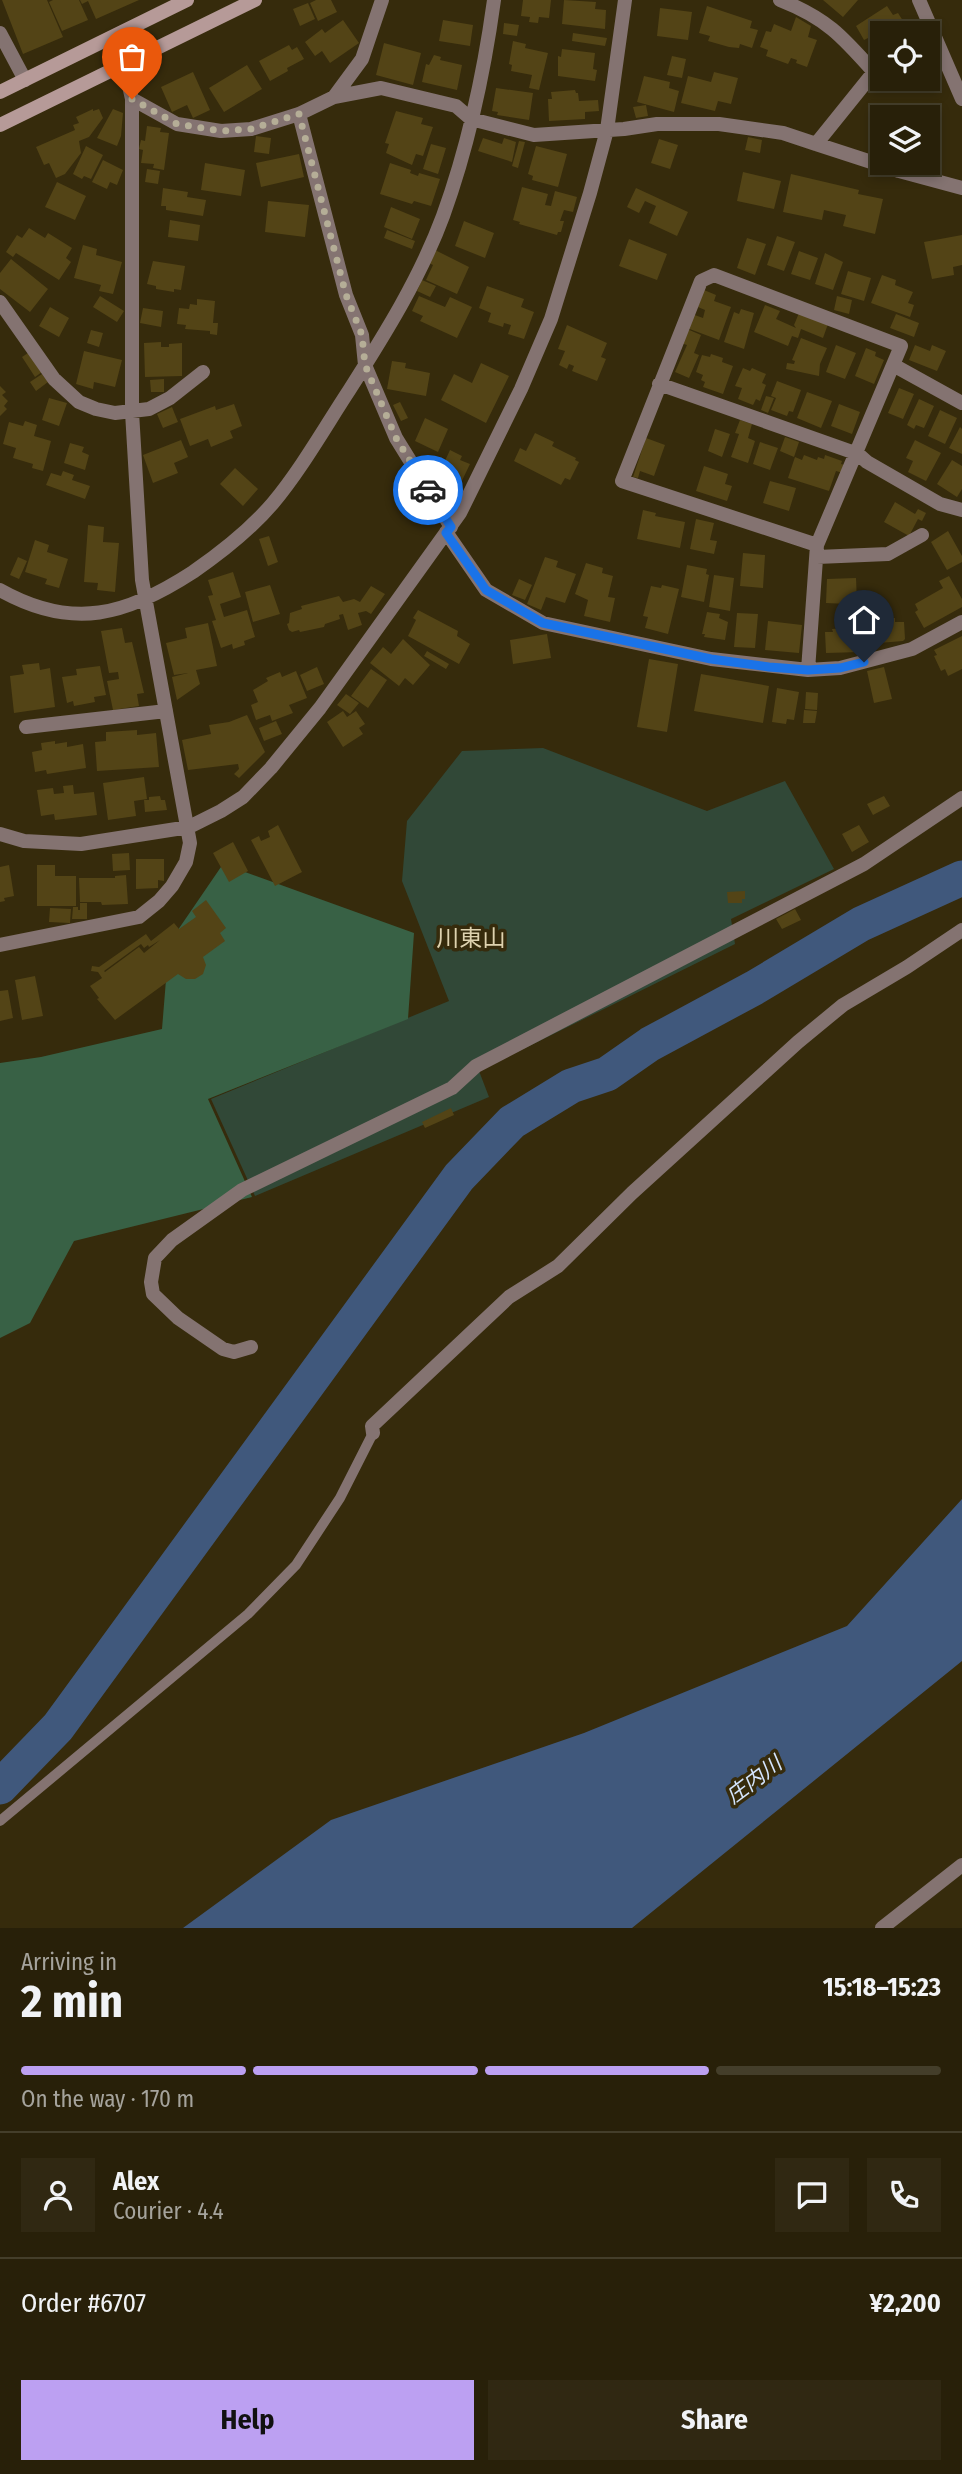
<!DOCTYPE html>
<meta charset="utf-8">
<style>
:root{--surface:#282009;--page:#302812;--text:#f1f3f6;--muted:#a5a39c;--line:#443e2a;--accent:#bca0f2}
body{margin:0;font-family:"Fira Sans Condensed","Noto Sans JP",sans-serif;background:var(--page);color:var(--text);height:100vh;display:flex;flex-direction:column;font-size:26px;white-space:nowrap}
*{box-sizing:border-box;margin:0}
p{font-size:23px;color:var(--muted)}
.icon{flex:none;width:38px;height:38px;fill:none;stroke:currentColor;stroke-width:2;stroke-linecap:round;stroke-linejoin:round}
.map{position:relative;height:1928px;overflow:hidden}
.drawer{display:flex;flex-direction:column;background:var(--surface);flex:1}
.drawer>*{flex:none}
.fabs{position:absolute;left:870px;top:21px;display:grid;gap:14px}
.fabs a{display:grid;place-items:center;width:70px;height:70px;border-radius:0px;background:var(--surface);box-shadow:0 4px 10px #0003,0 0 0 2px var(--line);font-size:35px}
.pin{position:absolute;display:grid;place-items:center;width:60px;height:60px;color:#fff;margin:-72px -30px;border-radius:50% 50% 50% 0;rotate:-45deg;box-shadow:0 0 7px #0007}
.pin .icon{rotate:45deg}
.courier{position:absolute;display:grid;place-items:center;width:70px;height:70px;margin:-35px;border:5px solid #1a73e8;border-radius:50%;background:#fff;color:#222;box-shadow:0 2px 9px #0007}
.head em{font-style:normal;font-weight:700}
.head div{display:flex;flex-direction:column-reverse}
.head{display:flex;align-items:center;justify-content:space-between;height:119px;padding:0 21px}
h1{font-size:46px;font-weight:700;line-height:52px}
.bar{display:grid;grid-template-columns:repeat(4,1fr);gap:10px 7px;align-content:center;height:84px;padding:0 21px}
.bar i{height:9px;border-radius:5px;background:var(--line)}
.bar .on{background:var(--accent)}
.bar p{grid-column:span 4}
.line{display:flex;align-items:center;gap:18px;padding:0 21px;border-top:2px solid var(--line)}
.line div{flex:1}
.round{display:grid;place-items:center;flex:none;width:74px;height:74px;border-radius:0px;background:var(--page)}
.primary-button{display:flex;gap:14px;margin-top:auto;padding:14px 21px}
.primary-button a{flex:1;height:80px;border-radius:0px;background:var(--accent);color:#111;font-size:28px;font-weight:700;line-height:80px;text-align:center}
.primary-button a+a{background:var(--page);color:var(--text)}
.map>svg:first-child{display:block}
.green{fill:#314837}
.forest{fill:#386145}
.water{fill:#40587c}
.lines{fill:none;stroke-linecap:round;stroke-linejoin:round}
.river{stroke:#40587c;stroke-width:35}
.building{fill:#534416;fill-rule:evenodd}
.lane{stroke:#847371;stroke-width:10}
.street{stroke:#847371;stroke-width:14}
.secondary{stroke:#b69a98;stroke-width:14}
.done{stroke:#b5ae97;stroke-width:7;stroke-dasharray:0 12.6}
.route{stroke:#1a73e8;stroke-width:9}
.labels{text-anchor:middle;stroke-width:7;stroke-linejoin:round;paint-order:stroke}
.water-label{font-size:21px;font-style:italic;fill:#d5e6ff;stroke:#362b0c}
.quarter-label{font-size:23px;fill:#ded2af;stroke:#362b0c}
</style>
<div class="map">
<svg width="962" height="1928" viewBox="0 0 962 1928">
<rect width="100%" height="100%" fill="#362b0c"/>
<path class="green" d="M543 748 707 811 785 781 834 869 731 919 735 944 479 1071 489 1097 255 1196 211 1099 449 1001 402 881 407 821 462 751Z"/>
<path class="forest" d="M223 864 414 933 408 1019 208 1099 252 1197 74 1241 30 1323 0 1338V1063L41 1057 162 1029 169 943Z"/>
<path class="water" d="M962 1499V1661L632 1928H183L331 1820 584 1733 847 1626Z"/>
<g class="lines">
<path class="river" d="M0 1787 58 1727 459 1177 512 1122 571 1086 607 1074 650 1044 754 988 861 924 962 878"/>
</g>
<path class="building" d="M2 0H47L63 37 23 54Z
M53 0H79L88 20 62 31 49 2Z
M80 0H139L96 19 88 1 82 4Z
M316 0H331L337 12 318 21 310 3Z
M523 0H551L549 18 539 17 538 23 529 22 530 17 521 16Z
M564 0 596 2 595 9 606 10 605 29 562 24Z
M823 0H858L843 17Z
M308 3 315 19 300 26 293 9Z
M707 6 752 21 750 28 758 30 752 48 740 44 739 48 729 47 708 41 710 36 699 33Z
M887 6 893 15 898 13 907 27 897 33H882V43L876 46 870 37 864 40 856 26Z
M660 8 692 12 688 40 657 36Z
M796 17 811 26 808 37 817 40 807 67 796 63 797 60 791 58 788 64 766 56 768 50 760 47 766 31 771 32 774 24 791 31Z
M343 20 359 43 330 63 322 51 315 56 305 42 322 29 325 33Z
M443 20 473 25 470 46 439 41Z
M504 23 519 25 517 36 503 34Z
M573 33 607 38 605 46 572 41Z
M513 41 526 44 525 48 548 53 539 90 529 88 532 75 511 71 512 65 509 64Z
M384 43 421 53 413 85 376 75Z
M289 45 292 50 297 47 304 59 287 68 288 71 270 81 259 61Z
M562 49 595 53 593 69 597 70 595 81 558 76V56L561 57Z
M434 55 441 57 440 60 462 65 457 90 422 82 426 64 429 65Z
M672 56 686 59 682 78 667 75Z
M247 65 262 89 224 112 209 88Z
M193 72 210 110 193 118 187 105 172 112 161 87Z
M714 72 738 78 731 104 718 101 715 111 681 103 688 76 711 82Z
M644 76 670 82 669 88 679 91 674 112 637 102Z
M496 88 533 93 529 120 497 115 498 112 492 111Z
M575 90 576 93H578L579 101 598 100 599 111 585 112V119L549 121 548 99H552L551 92Z
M646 105 648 116 636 118 633 107Z
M93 109V111L99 109 103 118 89 137 79 141 81 153 65 174 56 178 49 163 44 165 36 147 75 130 73 125 79 123 76 117Z
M113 109 123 113 121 136 117 146 97 138Z
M396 111 423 118 421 124 433 127 423 156 416 154 412 165 386 153 389 144 385 143Z
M147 126 161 128 160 132 169 133 164 170 153 168 154 164 141 163 143 150 139 149 141 140 145 141Z
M256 136 271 138 269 154 254 152Z
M748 137 762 140 760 153 745 150Z
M483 138 502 144 504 138 516 142 512 162 478 151Z
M659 139 678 145 670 169 651 163Z
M519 141 525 142 518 168 512 166Z
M431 144 446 148 438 174 423 169Z
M86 146 103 155 91 179 84 176 82 179 73 174Z
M536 146 567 154 558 187 532 180 533 176 528 174Z
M299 154 304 177 261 187 256 163Z
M103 160 123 170 117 185 110 182 107 189 92 182Z
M205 163 245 170 241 196 201 190Z
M390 163 411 170 410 173 418 176 419 173 440 179 431 206 414 201 412 204 380 194Z
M147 169 160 171 158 184 145 182Z
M743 172 781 181 774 209 737 201Z
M791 174 859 190 858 194 883 199 875 234 843 226 846 215 824 210 822 220 783 212Z
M57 182 86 196 75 220 45 207Z
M522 187 548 194 545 205 551 206 555 191 577 197 573 212 564 210 560 221H564L561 232H558L557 235 519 224 520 222 513 220Z
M163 188 188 192 187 197 206 200 203 216 166 210V206H161Z
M636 188 688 212 677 236 649 223 656 206 645 201 639 213 627 207Z
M268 201 309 205 305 237 265 232Z
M391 207 420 219 412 239 384 227Z
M170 220 200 225 198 241 168 237Z
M464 221 494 233 485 258 455 246Z
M29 228 45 238 48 233 72 248 66 258 71 262 59 280 16 253 13 257 6 252 17 235 22 238Z
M387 230 415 241 412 249 384 238Z
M962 235V265L953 267 954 275 932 279 924 242Z
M777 236 795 242 784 271 767 265Z
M747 238 766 244 755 275 737 268Z
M629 239 667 254 657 280 619 266Z
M83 245 97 249 96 255 122 262 113 294 99 291 101 285 74 278Z
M435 250 469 267 457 294 426 280 433 265 429 263Z
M799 251 818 258 810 280 791 274Z
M825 253 843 262 833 290 815 284Z
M11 259 48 289 30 312 0 289V273Z
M153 261 185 266 181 290 174 289V292L156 289V286L147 284Z
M848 271 871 278 864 301 841 294Z
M882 275 896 280 895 285 913 292 908 303 914 305 910 317 871 303Z
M422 280 436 286 430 297 417 291Z
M487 286 524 299 521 307 534 312 524 339 508 334 511 325 504 323 503 327 488 322 491 313 479 308Z
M704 290 716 295 714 301 731 307 719 340 687 328 692 314 703 318 705 310 698 307Z
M100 296 124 311 117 322 93 307Z
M419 296 445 307 450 297 472 307 457 338 420 321 423 316 412 311Z
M837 296 852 300 849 314 834 310Z
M197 299 215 301 213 323H218L217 335 210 334V331L185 329 186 325 177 324 179 308 189 309 190 304 197 305Z
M765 305 780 311 776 319 796 328 794 325 799 313 828 324 823 338 801 329 798 338 792 336 788 346 754 332Z
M50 307 69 318 59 337 39 326Z
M143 308 163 311 161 327 140 323Z
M741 309 754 313 744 349 724 342 734 312 739 314Z
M896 314 919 323 914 337 890 328Z
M567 325 607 343 601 357 606 359 597 381 572 371 574 366 569 364 567 369 559 365 565 351 558 349Z
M687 329 701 335 694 353 699 355 689 378 675 372 687 345 681 343Z
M91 330 103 333 99 347 87 343Z
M801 338 827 348 820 364 819 376 786 369 787 363 794 364 795 361 792 360Z
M161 342V347H169V344L182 343V376L145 377 144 343Z
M836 345 856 353 845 379 826 372Z
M915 345 930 351 932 345 946 351 937 371 909 360Z
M866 348 876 352 875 356 884 360 874 384 855 376Z
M84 351 122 360 115 387 94 382 93 389 76 384Z
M28 353 42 372 35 377 22 357Z
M711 354 723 358 722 362 733 366 723 394 703 387 705 382 701 380 703 375 696 372 702 355 710 357Z
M392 361 406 363 405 368 430 373 426 396 387 389Z
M481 363 509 376 486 423 441 400 454 374 472 383Z
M743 368 750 371 752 368 766 374 762 383 766 385 760 401 756 399 753 405 738 399 742 388 735 386Z
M42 374 48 382 36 391 30 382Z
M164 379V392H151L150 380Z
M777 381 801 390 793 412 789 411 787 416 771 410 776 398 771 396Z
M0 386 6 392 2 395 8 401 4 406 7 409 0 416Z
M899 388 914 394 903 419 888 413Z
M807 392 832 401 821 428 797 418Z
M766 396 774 398 768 413 761 410Z
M49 398 67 403 59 426 42 420Z
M919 399 934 406 924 428 916 425 914 429 907 425Z
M400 402 408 418 401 421 393 405Z
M234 404 242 426 230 431 233 438 211 447 208 439 190 446 180 419 215 406 216 410Z
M839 404 860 412 852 434 831 426Z
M172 407 178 422 163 428 157 414Z
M940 410 957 418 945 444 928 436Z
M425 418 448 429 438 452 415 441Z
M740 420 752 424 748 438 755 441 748 463 731 457 739 434 735 433Z
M25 421 37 425 34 436 51 441 43 471 32 468 33 464 13 458 16 448 3 444 9 422 23 426Z
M960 427 962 429V454L949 448Z
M715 429 730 434 722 457 708 451Z
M535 433 554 442 552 446 576 458 575 460 579 462 570 480 565 478 561 485 514 461 520 448 526 451Z
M785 437 799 442 794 457 780 451Z
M646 438 665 445 654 476 640 471 638 478 633 477Z
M181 440 188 457 174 463 178 473 153 483 143 455Z
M915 440 941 453 926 481 908 472 913 461 906 458Z
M760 442 778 448 770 470 753 464Z
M70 443 84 447 82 452 89 455 85 470 64 463Z
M450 450 462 456 460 460 470 464 456 493 439 485 442 478 438 476Z
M804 455 817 460 818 457 824 459 825 455 842 461 841 464 845 465 843 473 836 471 829 491 788 478 795 457 802 460Z
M952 460 962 466V489L957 497 937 484Z
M704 466 728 474 725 484 732 486 727 501 696 491Z
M235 468 258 489 243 506 220 484Z
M63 471 74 475 72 480 90 486 85 499 46 485 51 473 61 476Z
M770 481 796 488 789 511 763 503Z
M895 502 915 514 918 509 926 513 922 521 918 519 909 536 884 522Z
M643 510 656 513 655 516 685 522 680 548 637 539Z
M696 519 714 523 710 540 717 541 714 554 690 549Z
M88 525 104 527 103 542 119 543 115 592 97 590 98 583 84 582Z
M948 531 962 556V562L947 570 931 542Z
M269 536 278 562 268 566 259 539Z
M35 540 49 545 47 552 68 559 59 588 45 584 47 579 25 572Z
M743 553 765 555 763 588 740 586Z
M18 557 27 561 19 579 10 575Z
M545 557 558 561 556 567 576 574 565 603 546 597 541 610 527 604Z
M586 563 603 568 602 573 613 576 608 597 615 598 610 622 584 616 588 600 575 594Z
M687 565 707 569 706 574 709 575 704 602 681 597Z
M233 572 241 597 220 604 224 617 247 610 255 637 244 641 245 645 233 649 232 644 221 648 212 621 216 620 208 596 213 595 208 580Z
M714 575 734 578 730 611 709 607Z
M949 576 962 599V607L924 628 915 612 918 610 915 604 943 588 939 581Z
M856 578 857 602H848V604L826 603 827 579Z
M519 579 532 585 525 600 512 595Z
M270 585 280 614 253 622 245 592Z
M662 585 679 589 668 634 645 628 648 617 643 616 651 586 661 588Z
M371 586 385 594 371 614 366 611 358 613 362 625 348 630 343 614 339 615 340 619 325 624 324 627 300 632 299 630 292 632 289 630 287 624 289 623 290 613 302 609 301 606 339 596 343 602 354 599 360 602Z
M418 610 458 631 457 636 470 644 459 664 408 636 416 620 413 618Z
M707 612 720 614 719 618 728 622 725 640 704 637 705 634H702Z
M737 613 758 614 755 648 734 647Z
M895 618V622H904L905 639 903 641 879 643 878 638 869 636V620Z
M768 621 802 625 799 653 765 650Z
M208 623 217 666 196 670 200 684 177 700 172 677 188 673 174 675 166 643 187 638 185 628Z
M859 627 861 652 826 653 825 632H833L832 629Z
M122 628 125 643 132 642 144 693 137 694 139 706 113 710 107 681 119 679 118 672 109 673 101 631Z
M547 634 551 658 513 664 510 640Z
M962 636V669L948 676 945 669 941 671 934 656 937 655 934 650Z
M403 639 430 665 413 685 405 678 399 686 370 663 383 647 391 654Z
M427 651 449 664 446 669 424 656Z
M649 659 678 664 667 732 637 727Z
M39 663 40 670 50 668 55 707 14 713 10 676 24 674 22 665Z
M100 666 106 695 94 697 95 702 74 706 73 701 67 703 62 677 77 675 76 669Z
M317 667 324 684 307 691 300 675Z
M884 667 892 699 874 703 867 671Z
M371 669 387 680 368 708 351 696Z
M296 671 307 698 289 705 293 713 272 721 270 715 256 720 251 705 258 702 253 690 268 681 266 678 280 672 282 677Z
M701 674 769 686 763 723 694 711Z
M777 688 799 692 794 720 787 719 786 724 772 722Z
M806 692 818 693 817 710 805 709Z
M346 694 359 703 350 714 337 705Z
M804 710 817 711 815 723H803Z
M343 711 347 717 356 711 365 724 359 728 363 734 343 747 327 722Z
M247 715 265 752 239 778 234 774 239 769 238 764 188 770 182 740 211 734 209 725 229 722Z
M276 721 282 734 264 741 259 728Z
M137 730V735L156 733 159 767 97 771 95 742 106 741V732Z
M55 741V744L67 742V747L83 744 86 768 47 774 46 770 35 772 32 752 42 750 41 743Z
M144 777 147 799 134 801 136 816 108 820 103 783Z
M73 785 74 794 94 792 97 815 55 820 54 814 41 816 37 790 53 788 54 794 64 793 63 786Z
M160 796 161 800H165L167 810 145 812 144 800H149V797Z
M884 796 890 806 873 815 867 804Z
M278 825 302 872 275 886 251 840 259 836 261 841 270 837 268 831Z
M859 825 869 842 852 852 842 834Z
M233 842 248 871 229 882 213 853Z
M129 853 130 870 113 871 112 854Z
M136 859H164V881L158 880V888L136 889Z
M9 865 14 896 4 898 5 901 0 902V867Z
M37 865H55V876H76V906H37Z
M126 875 128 904 102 905 101 902H80L79 878H115V876Z
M745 891V899H742V903H728L727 892Z
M206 900 226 928 220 933 225 941 203 957 206 965 203 974 195 979H186L178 974 115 1020 97 999 99 998 90 986 102 978 98 972 91 971 92 966 99 967 146 934 151 941 174 923 179 929 196 917 192 911ZM160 940 144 953 139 947 105 972 104 971 141 944 144 948 148 945 149 947Z
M80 903H87V919H72L73 907H78V910H80Z
M50 908 71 909 70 923 49 922Z
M795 909 801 920 782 929 776 919Z
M35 976 43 1016 22 1020 15 980Z
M8 990 13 1018 0 1021V991Z
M451 1108 454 1115 425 1128 422 1122Z"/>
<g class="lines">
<path class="lane" d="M0 1821 248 1614 296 1565 340 1498 373 1433"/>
<path class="street" d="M919 0 962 99
M0 33 25 80
M334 97 362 59 382 0
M132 99 177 124 221 131 251 129 299 114 334 97 381 88 456 106 471 119 534 135 624 129 657 124H719L783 133 816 144 874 72C842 36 826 18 780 0
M299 114 346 295 362 335 365 365 396 438 451 527
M816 144 899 171 962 188
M0 302 54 379 79 402 96 409 115 413 149 409 170 398 203 372
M895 366 962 403
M659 384 858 454 867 462 940 504 962 510
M446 532 486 590 543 623 711 659 808 670 840 668 912 649 962 622
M817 557 888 554 922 535
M0 590C73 631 127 615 193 572 222 552 250 530 273 503 302 468 325 427 350 389 385 334 420 278 443 216 468 147 484 73 494 0
M808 670 817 545 901 346 714 275 701 281 622 481 817 545
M26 727 166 711
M0 834 24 841 81 844 189 827 221 811 243 797 271 768 320 708 460 513 521 389 551 319 590 193 607 130 625 0
M0 945 139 917 159 901 172 886 186 862 190 843 142 580 132 412V99L124 64
M251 1347 234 1352 223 1349 178 1318 153 1294 151 1282 155 1258 172 1240 242 1190 452 1088 476 1066 864 864 962 798
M373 1433 372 1426 509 1297 558 1266 632 1193 798 1042 843 1005 907 967 962 930
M882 1928 962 1865"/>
<path class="secondary" d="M0 92 187 0
M0 125 255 0"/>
</g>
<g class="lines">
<path class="done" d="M132 99 177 124 221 131 251 129 299 114 346 295 362 335 365 365 396 438 428 490"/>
<path class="route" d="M428 490 451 527 446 533 486 590 543 623 711 659 769 667 808 670 840 668 864 662"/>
</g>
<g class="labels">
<g class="water-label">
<text transform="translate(754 1780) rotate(-37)" y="7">庄内川</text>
</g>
<g class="quarter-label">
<text x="471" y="946">川東山</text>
</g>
</g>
</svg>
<div class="fabs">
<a><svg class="icon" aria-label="locate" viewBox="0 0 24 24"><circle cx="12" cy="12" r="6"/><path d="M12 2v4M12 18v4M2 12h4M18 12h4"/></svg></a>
<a><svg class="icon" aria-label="layers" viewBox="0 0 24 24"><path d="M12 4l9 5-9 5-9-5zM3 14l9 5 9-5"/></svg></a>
</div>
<div class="pin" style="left:132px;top:99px;background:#ea580c"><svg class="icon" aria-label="bag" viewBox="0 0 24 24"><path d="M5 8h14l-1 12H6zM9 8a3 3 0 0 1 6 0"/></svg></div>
<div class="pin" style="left:864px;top:662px;background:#1f2937"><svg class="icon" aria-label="home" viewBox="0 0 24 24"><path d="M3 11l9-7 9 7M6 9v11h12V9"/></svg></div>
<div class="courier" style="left:428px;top:490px"><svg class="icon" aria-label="car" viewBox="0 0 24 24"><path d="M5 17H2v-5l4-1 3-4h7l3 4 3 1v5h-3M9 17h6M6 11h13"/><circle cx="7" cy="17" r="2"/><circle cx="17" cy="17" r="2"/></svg></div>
</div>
<section class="drawer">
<div class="head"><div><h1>2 min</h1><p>Arriving in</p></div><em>15:18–15:23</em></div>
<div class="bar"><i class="on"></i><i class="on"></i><i class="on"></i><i></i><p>On the way · 170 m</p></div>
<div class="line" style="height:126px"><a class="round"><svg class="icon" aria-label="person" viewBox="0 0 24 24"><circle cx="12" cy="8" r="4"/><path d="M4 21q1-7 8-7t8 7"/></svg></a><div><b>Alex</b><p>Courier · 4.4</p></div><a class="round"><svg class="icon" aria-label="chat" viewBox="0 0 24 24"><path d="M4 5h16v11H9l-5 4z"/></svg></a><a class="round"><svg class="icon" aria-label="phone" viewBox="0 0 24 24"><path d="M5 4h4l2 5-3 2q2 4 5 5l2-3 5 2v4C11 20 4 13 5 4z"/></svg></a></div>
<div class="line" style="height:91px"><div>Order #6707</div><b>¥2,200</b></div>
<div class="primary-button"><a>Help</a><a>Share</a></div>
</section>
